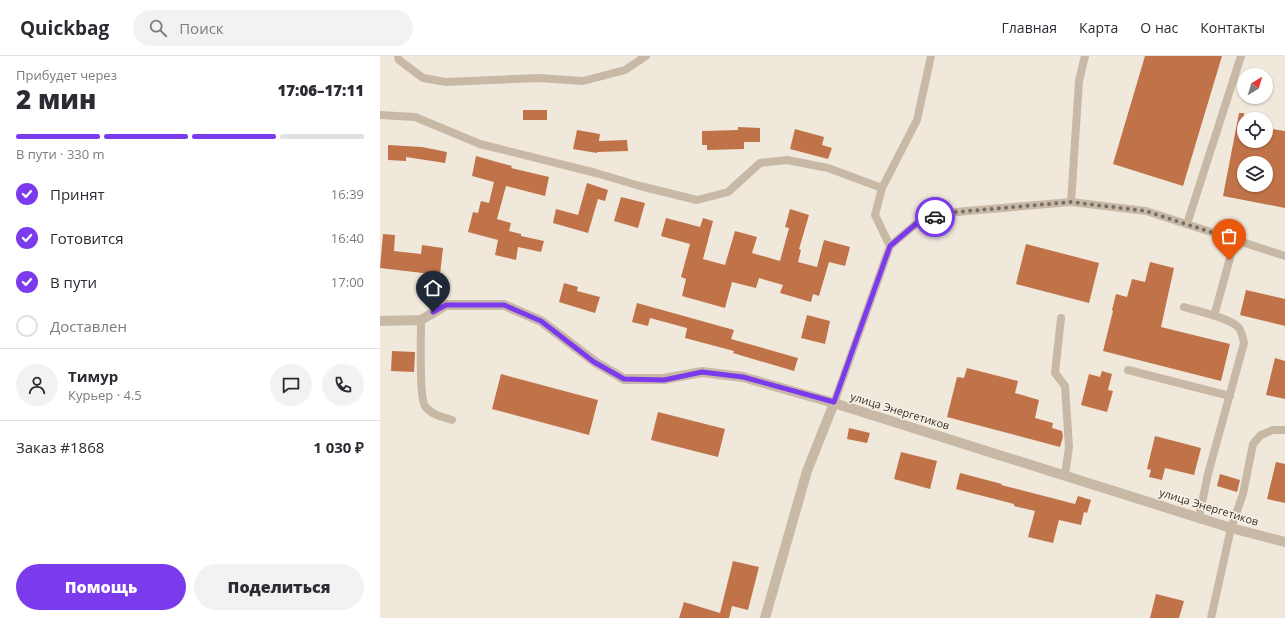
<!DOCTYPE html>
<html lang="ru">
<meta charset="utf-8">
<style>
:root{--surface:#fff;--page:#f2f2f3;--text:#2b2b33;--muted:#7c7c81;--line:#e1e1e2;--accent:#7c3aed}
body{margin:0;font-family:"Open Sans",sans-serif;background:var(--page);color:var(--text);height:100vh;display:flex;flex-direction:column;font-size:15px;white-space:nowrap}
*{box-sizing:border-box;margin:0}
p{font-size:13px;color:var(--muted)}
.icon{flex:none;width:22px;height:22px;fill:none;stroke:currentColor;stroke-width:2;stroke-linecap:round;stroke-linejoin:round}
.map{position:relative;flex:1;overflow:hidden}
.sheet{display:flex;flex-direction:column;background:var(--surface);width:380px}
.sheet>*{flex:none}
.needle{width:26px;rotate:38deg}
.fabs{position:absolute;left:857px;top:12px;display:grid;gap:8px}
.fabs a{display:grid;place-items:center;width:36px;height:36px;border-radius:50%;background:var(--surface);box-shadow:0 1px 3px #0004;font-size:20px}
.pin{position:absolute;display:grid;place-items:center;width:34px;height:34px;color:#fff;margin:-41px -17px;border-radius:50% 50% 50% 0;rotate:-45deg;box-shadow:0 0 4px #0007}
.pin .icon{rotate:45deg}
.courier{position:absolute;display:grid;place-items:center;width:40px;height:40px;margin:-20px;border:3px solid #7c3aed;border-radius:50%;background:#fff;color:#222;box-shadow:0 1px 5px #0007}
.headline em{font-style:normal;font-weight:800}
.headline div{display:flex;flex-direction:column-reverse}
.headline{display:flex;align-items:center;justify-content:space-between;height:68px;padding:0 16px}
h1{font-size:26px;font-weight:800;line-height:30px}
.bar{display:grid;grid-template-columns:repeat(4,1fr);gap:6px 4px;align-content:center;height:48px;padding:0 16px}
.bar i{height:5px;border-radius:3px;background:var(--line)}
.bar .current{background:var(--accent)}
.bar p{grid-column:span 4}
.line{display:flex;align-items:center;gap:10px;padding:0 16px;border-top:1px solid var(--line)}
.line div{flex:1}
.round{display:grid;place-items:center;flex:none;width:42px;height:42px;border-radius:21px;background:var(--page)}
ol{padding:0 16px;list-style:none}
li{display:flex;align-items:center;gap:12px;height:44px}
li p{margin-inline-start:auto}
li .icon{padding:4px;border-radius:50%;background:var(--accent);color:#fff;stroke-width:4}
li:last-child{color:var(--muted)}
li i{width:22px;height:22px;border:2px solid var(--line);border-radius:50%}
.button{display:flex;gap:8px;margin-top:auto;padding:8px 16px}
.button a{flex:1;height:46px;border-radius:24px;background:var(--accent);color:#fff;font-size:16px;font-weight:800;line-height:46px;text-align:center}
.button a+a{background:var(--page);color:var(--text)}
header{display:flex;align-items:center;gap:24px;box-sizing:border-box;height:56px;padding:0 20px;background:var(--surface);border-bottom:1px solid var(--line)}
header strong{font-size:19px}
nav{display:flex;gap:22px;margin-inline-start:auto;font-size:14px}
.search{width:280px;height:36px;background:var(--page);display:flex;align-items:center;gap:10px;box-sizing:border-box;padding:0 14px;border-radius:22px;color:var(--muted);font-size:15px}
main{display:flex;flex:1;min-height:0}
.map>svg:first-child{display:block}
.building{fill:#c07248;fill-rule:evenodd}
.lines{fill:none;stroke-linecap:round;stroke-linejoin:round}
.service{stroke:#c8b9a7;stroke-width:8}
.minor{stroke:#c8b9a7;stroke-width:10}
.done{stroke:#766e66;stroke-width:4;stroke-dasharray:0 7.2}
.route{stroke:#7c3aed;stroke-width:5}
.labels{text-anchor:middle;stroke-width:3;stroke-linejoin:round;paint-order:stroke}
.street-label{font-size:11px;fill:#352d27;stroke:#f8f2e7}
</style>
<header>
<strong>Quickbag</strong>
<div class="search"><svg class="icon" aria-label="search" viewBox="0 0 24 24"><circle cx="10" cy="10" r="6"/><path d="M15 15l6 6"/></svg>Поиск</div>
<nav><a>Главная</a><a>Карта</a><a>О нас</a><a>Контакты</a></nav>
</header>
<main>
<section class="sheet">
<div class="headline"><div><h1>2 мин</h1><p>Прибудет через</p></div><em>17:06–17:11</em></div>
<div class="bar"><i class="current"></i><i class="current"></i><i class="current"></i><i></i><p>В пути · 330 m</p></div>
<ol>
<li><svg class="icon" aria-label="check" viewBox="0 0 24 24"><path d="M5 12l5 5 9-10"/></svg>Принят<p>16:39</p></li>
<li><svg class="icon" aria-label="check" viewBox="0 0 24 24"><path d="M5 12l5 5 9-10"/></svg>Готовится<p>16:40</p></li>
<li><svg class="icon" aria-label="check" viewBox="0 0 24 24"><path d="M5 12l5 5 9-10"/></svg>В пути<p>17:00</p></li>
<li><i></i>Доставлен</li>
</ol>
<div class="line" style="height:72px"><a class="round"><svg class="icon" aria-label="person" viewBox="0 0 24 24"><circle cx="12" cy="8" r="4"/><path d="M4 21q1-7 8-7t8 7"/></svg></a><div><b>Тимур</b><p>Курьер · 4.5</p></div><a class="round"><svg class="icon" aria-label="chat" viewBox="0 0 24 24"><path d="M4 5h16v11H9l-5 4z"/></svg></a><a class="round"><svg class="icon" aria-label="phone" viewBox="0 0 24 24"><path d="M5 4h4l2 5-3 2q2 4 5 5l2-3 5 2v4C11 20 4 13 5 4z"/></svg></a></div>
<div class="line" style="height:52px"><div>Заказ #1868</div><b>1 030 ₽</b></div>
<div class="button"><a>Помощь</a><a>Поделиться</a></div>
</section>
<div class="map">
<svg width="905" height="562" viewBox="0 0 905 562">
<rect width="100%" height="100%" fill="#f0e8db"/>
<path class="building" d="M765 0H842L803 130 733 108Z
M143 54H167V64H143Z
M859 57H864V85H886V72L905 75V152L843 140ZM864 107H886V129H864Z
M358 71 380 72V86H364V93L327 94V89H322V75L358 74Z
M415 73 444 81 442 89 452 92 448 103 410 93Z
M197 74 220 78 219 85 247 84 248 95 217 96V97L193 93Z
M8 89 42 91 67 96 65 107 26 101V105L8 104Z
M96 100 117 106 132 110 131 112 169 121 165 140 126 130 117 163 131 167 129 175 141 178V180L164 185 161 196 138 191 136 204 115 199 118 184 88 176 93 156 98 157 101 145 109 147 114 126 92 120Z
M207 127 228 134 225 145 218 143 208 177 173 167 176 153 198 159Z
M241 141 265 147 258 172 234 165Z
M410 153 429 159 419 193 421 194 418 206 437 211 444 184 470 191 465 210 449 206 439 240 433 238 431 246 400 237 403 229 379 222 376 232 352 226 345 252 302 240 306 223 301 221 310 188 281 180 286 162 320 171 323 162 333 165 323 203 345 209 355 175 377 181 372 197 400 205 409 172 405 171Z
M3 178 15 179 14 195 41 198 42 189 63 192 60 219 0 212Z
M646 188 719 207 709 247 636 228Z
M770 206 794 212 781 271 850 288 841 325 723 295 733 255 732 254 736 238 747 241 752 223 765 226Z
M184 227 198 231 197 235 220 241 215 257 179 246Z
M866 234 905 243V270L860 259Z
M257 247 354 274 351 283 418 302 414 315 353 297 354 295 305 282 307 272 270 262 268 270 252 266Z
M427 259 450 265 445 288 421 282Z
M12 295 35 296 34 316 11 315Z
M895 302 905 305V343L886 339Z
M587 312 638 325 635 337 659 344 655 362 673 367 672 372 682 375 683 381 680 391 567 361 577 321 584 322Z
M722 315 732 318 728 334 733 335 727 356 701 349 709 318 720 321Z
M121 318 218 344 209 379 112 353Z
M278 356 345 373 338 401 271 384Z
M469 372 490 377 487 387 467 383Z
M775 380 821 392 814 419 785 412 782 424 769 421 771 414 767 413Z
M521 396 557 405 550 433 514 423Z
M896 406 905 408V447L887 443Z
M580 417 622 428 621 429 695 448 698 440 711 444 707 457 704 456 701 469 679 464 673 487 648 481 655 455 634 450V448L576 433Z
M840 418 860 424 857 436 837 430Z
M353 505 379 511 368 554 352 550 349 562H299L304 546 340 557Z
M776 538 804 545 799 562H770Z"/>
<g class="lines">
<path class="service" d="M18 0 19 4 43 22 66 26 159 22 203 25 245 14 266 0
M0 59 35 61 100 88 216 117 260 130 317 144 348 136 380 107 407 104 448 112 502 132
M691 146 699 25 705 0
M807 168 861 0
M510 190 495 159 502 132 537 64 551 0
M804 251C817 255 851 262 859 272 862 277 863 282 864 287L828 418 819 461
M834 260 855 184
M681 262 675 317 685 330 689 391 685 419
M41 264C41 280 39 341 45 350 51 359 63 361 72 364
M748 314 850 340
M454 347 510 190 537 167 565 157 691 146 766 155 905 200
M831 562 851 472 863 438 873 388 881 379 893 374H905"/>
<path class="minor" d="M0 265 41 264 66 249H124L161 265 215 306 244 323H284L322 316 363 321 454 347 851 472 905 486
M385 562 427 415 454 347"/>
</g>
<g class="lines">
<path class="done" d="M555 161 565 157 691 146 766 155 855 184 849 204"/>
<path class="route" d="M53 256 66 249H124L161 265 214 306 244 323 284 324 322 316 363 321 454 346 510 190 537 167 555 161"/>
</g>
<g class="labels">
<g class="street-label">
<text transform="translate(520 355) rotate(17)" y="4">улица Энергетиков</text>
<text transform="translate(829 451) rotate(17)" y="4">улица Энергетиков</text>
</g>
</g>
</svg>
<div class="fabs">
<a><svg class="needle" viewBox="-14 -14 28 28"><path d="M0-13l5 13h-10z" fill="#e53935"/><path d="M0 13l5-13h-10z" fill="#7c7c81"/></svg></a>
<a><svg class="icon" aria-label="locate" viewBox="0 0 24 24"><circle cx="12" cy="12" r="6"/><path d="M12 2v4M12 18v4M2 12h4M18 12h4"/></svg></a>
<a><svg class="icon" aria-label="layers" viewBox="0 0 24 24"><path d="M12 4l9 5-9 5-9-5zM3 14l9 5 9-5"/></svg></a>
</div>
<div class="pin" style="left:849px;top:204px;background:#ea580c"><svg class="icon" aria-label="bag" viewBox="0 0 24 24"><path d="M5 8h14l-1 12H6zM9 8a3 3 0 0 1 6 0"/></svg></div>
<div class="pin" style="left:53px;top:256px;background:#1f2937"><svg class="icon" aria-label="home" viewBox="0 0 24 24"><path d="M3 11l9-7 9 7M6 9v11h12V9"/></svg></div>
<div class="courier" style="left:555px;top:161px"><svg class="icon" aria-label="car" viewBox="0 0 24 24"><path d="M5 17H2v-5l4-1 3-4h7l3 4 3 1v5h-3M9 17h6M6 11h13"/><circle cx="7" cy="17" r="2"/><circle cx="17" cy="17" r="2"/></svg></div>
</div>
</main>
